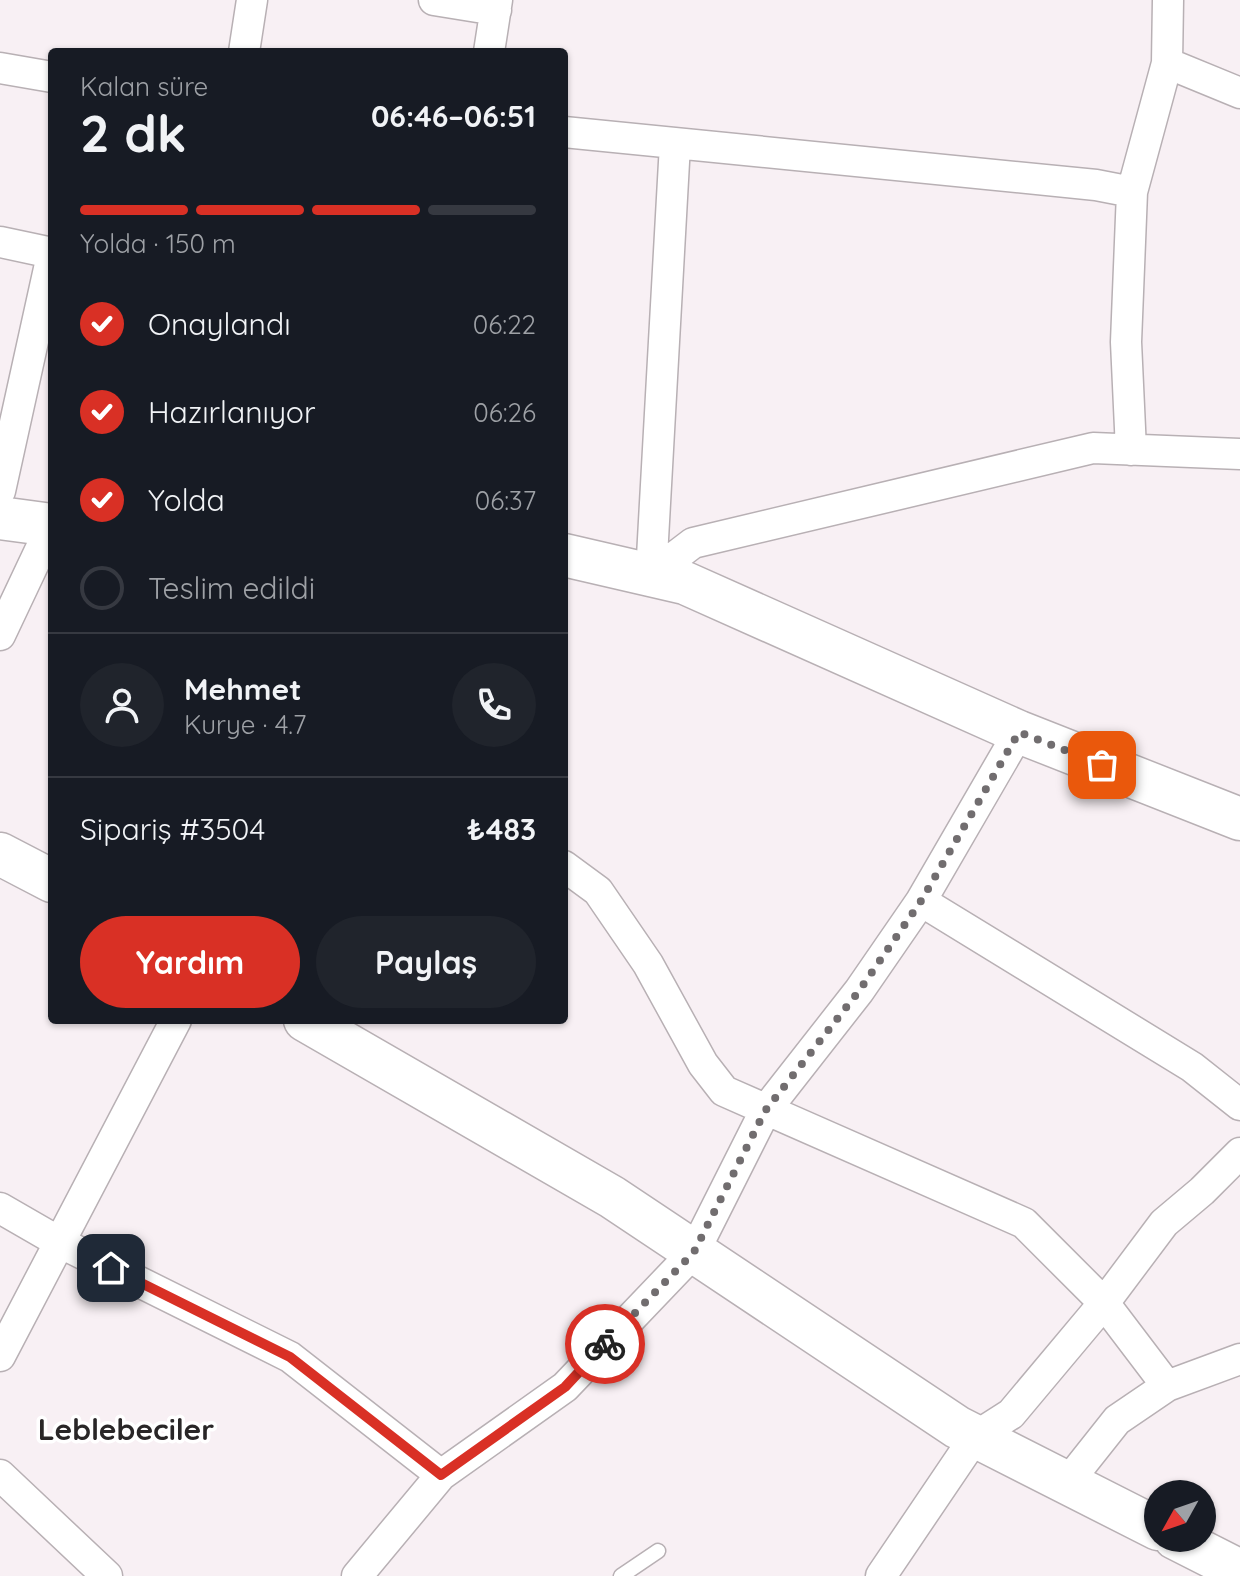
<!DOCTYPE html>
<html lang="tr">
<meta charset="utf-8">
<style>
:root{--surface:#171b24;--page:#20242c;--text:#f1f3f6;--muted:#9ea1a6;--line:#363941;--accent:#d93025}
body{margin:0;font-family:Quicksand,sans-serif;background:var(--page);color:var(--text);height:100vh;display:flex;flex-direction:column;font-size:30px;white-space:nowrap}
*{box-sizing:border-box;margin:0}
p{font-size:26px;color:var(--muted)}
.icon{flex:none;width:44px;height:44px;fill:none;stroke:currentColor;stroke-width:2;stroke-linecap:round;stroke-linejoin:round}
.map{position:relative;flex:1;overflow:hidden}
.details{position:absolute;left:48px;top:48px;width:520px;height:976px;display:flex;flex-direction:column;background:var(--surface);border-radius:8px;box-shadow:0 2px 6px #0004}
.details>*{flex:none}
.needle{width:52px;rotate:230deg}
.controls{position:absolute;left:1144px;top:1480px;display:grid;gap:16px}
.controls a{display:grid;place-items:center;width:72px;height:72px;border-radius:50%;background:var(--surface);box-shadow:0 2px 6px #0004;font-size:40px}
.pin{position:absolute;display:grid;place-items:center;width:68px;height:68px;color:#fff;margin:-34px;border-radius:16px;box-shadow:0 4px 12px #0006}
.courier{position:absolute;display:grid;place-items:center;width:80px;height:80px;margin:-40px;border:6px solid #d93025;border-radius:50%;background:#fff;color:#222;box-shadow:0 2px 10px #0007}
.head em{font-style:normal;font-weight:700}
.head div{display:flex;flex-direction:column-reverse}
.head{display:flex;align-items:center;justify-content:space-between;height:136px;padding:0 32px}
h1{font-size:52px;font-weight:700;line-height:60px}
.bar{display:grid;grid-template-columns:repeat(4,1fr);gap:12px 8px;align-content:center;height:96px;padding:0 32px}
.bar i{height:10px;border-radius:6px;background:var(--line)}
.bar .active{background:var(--accent)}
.bar p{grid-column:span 4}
.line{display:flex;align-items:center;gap:20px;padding:0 32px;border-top:2px solid var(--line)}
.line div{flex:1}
.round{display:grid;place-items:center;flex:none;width:84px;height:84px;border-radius:42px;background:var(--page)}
ol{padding:0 32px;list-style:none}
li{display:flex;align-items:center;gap:24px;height:88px}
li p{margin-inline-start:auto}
li .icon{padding:8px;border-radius:50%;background:var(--accent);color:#fff;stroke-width:4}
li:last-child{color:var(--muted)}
li i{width:44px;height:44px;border:4px solid var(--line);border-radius:50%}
.primary-button{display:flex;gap:16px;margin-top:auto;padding:16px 32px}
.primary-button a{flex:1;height:92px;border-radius:48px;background:var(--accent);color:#fff;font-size:32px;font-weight:700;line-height:92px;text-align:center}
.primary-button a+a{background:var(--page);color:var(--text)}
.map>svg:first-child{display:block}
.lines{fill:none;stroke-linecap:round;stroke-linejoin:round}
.lane-casing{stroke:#b8b0b4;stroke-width:17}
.street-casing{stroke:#b8b0b4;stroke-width:33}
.secondary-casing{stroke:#b8b0b4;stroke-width:45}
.lane{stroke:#fff;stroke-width:14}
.street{stroke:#fff;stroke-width:30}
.secondary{stroke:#fff;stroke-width:42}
.done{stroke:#716d6f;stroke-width:8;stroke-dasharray:0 14.4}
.route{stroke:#d93025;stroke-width:10}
.labels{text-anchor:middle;stroke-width:7;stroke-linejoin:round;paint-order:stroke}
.district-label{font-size:30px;font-weight:bold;fill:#292627;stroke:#fff}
</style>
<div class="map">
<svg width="1240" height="1576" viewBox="0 0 1240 1576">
<rect width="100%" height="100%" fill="#f8f0f4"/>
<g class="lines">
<g class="lane-casing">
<path id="lane" d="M621 1576 658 1551"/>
</g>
<g class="street-casing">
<path id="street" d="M434 0 496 10
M244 52 252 0
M489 52 497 0
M1167 63 1240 93
M0 68 52 77
M564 132 1096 185 1132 192
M0 242 52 253
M1131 450 1126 342 1132 192 1167 63 1168 0
M0 491 52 255
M651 575 693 543 1093 448 1240 454
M651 575 675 144
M0 635 52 525
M564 866 598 891 648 964 703 1064 724 1091 1024 1223 1104 1303 1167 1386
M921 901 1192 1067 1240 1105
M0 1208 59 1242 290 1357 441 1475
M0 1356 176 1020
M0 1475 107 1576
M1067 1483 1117 1420 1167 1386 1240 1359
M357 1576 441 1475 565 1387 694 1252 765 1111 859 991 921 901 1019 732
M881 1576 975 1437 1011 1414 1104 1303 1164 1223 1202 1191 1240 1153"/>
</g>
<g class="secondary-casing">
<path id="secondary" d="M0 518 52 525
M564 555 685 583 1019 732 1240 819
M0 854 52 881
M305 1020 612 1197 957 1427 1158 1529
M1175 1538 1240 1571"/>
</g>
<use href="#lane" class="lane"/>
<use href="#street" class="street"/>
<use href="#secondary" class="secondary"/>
</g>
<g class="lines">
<path class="done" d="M605 1344 694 1252 765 1111 859 991 921 901 1019 732 1102 765"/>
<path class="route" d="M111 1268 290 1357 441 1475 565 1387 605 1344"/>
</g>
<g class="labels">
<g class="district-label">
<text x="126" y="1440">Leblebeciler</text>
</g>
</g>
</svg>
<div class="controls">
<a><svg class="needle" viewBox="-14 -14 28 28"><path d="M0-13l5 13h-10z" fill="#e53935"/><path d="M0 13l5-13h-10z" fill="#9ea1a6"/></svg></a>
</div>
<div class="pin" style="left:1102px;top:765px;background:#ea580c"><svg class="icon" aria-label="bag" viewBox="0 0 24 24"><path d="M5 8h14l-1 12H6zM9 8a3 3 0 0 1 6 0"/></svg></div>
<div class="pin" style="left:111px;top:1268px;background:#1f2937"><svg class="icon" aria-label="home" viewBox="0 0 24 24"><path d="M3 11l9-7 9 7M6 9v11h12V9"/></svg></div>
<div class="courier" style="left:605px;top:1344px"><svg class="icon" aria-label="bike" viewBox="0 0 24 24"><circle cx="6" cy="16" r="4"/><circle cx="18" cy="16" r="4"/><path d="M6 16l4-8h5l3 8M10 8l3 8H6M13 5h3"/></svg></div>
<section class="details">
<div class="head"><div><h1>2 dk</h1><p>Kalan süre</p></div><em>06:46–06:51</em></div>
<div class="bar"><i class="active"></i><i class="active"></i><i class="active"></i><i></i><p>Yolda · 150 m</p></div>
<ol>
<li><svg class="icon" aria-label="check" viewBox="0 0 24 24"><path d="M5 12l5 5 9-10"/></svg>Onaylandı<p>06:22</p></li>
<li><svg class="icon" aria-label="check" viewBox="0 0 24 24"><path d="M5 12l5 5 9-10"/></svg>Hazırlanıyor<p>06:26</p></li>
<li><svg class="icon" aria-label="check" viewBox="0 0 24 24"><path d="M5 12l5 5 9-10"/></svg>Yolda<p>06:37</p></li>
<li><i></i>Teslim edildi</li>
</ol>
<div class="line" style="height:144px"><a class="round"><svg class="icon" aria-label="person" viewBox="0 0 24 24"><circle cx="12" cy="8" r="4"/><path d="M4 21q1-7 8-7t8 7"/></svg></a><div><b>Mehmet</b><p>Kurye · 4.7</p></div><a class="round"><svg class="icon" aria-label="phone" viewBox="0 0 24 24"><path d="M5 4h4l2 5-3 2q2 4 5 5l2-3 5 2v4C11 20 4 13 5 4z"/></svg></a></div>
<div class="line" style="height:104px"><div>Sipariş #3504</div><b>₺483</b></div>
<div class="primary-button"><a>Yardım</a><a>Paylaş</a></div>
</section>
</div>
